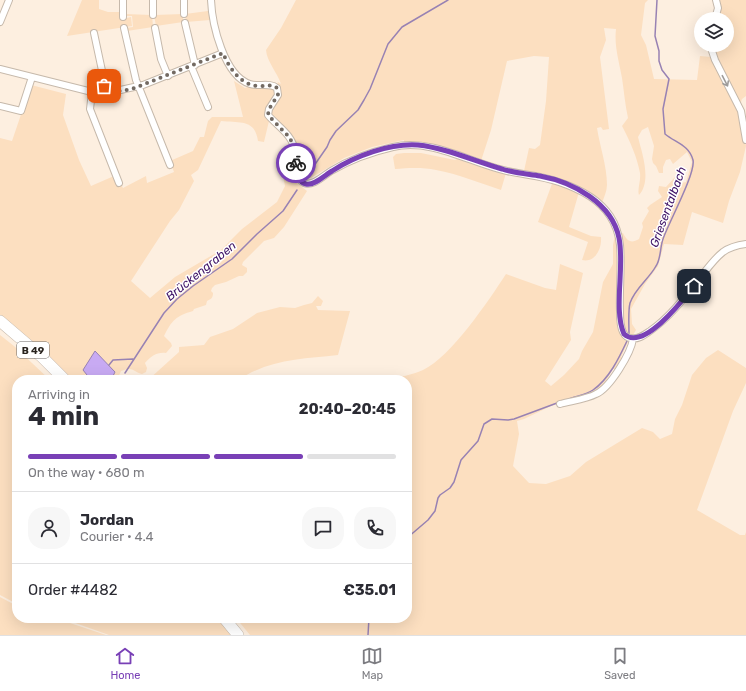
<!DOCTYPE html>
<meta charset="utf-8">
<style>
:root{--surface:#fff;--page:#f7f7f7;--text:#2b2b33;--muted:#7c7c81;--line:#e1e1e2;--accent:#7940b6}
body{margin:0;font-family:Rubik,sans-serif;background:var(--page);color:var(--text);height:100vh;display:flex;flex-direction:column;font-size:15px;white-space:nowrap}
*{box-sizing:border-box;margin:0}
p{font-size:13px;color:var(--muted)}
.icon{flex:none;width:22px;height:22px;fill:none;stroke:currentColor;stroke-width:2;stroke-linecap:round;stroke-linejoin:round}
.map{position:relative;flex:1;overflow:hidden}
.panel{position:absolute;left:12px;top:375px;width:400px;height:248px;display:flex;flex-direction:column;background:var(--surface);border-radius:16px;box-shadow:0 4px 16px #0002}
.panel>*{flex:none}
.buttons{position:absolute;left:694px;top:12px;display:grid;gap:8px}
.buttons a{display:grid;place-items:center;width:40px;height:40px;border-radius:50%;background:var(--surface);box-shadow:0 4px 16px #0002;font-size:20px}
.pin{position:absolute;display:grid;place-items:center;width:34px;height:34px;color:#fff;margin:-17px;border-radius:8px;box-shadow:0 2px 6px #0006}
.courier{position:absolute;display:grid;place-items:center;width:40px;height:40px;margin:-20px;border:3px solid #7940b6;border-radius:50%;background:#fff;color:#222;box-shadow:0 1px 5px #0007}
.head em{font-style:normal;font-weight:700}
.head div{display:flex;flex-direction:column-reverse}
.head{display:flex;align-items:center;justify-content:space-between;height:68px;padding:0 16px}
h1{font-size:26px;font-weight:700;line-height:30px}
.bar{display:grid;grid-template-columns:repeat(4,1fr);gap:6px 4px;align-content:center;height:48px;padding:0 16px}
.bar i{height:5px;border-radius:3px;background:var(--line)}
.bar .active{background:var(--accent)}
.bar p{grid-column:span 4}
.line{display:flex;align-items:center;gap:10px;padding:0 16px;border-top:1px solid var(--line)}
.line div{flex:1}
.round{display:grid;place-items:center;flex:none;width:42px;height:42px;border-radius:16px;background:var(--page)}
.tabs{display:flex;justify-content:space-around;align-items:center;height:56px;border-top:1px solid var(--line);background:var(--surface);font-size:11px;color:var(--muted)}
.tabs a{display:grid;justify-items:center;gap:2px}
.tabs .active{color:var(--accent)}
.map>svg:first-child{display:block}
.green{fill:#fcdfc0}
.water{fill:#c8aaf3;stroke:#9882b3}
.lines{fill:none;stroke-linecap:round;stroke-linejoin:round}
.stream{stroke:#9882b3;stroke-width:1.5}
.street-casing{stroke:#c6b9ab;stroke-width:8}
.highway-casing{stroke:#c6b9ab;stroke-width:12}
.street{stroke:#fff;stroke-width:6}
.highway{stroke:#fff;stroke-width:11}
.oneway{stroke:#9e9c9a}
.done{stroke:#736a62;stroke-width:4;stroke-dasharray:0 7.2}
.route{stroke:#7940b6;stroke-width:5}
.labels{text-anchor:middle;stroke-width:3;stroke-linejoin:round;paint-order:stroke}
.shield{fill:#fff;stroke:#686562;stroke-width:1}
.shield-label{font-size:10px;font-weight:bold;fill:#28231e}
.water-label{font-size:12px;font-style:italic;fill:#3e1366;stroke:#fff}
</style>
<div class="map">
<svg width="746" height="635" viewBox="0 0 746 635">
<rect width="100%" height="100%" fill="#fdefe0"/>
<path class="green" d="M82 0H99V9L108 12H121L122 19 131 17 132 26 67 36Z
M296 0H648L645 3 641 35 646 45 654 79 697 80 700 56 711 57 740 111 746 146 740 172 729 201 723 223 692 212 683 245 664 244 658 266 645 284 631 309 632 324 636 330 633 335 626 332 623 339 628 342 621 357 623 358 617 369H613L603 386 598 391 551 406 524 419 517 421 519 434 513 466 529 483 546 484 570 476 586 462 642 428 653 432 660 439 672 434 675 419 682 405 692 375 706 358 718 350 746 368V383L733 411 697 510 740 535H745L746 532V635H250L236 618H407V380H388C399 377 412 375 423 370 451 357 489 300 506 274L545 288 556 290 560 264 583 273 570 332 571 340 545 381 551 386 564 375 579 359 582 351 593 332 603 282 613 264V245L615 235 623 233C627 241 631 244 639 239L643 227 642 223 649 211 647 208 650 205 662 197 658 191 659 186 666 187 675 177 681 183 686 182 692 162 687 152 673 164 670 159 666 160 663 167V173H659L656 166 653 163 652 159 654 146 648 127 642 130 638 137C642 153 652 181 639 195 637 190 641 181 640 173 637 157 630 141 622 126L628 118C625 105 624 91 622 78 619 61 614 46 616 29L604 28 606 40 600 57 609 129 603 130 601 127 597 128C600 147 607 166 607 185 607 191 604 197 602 203L561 180 543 174 524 171 529 148 535 149 540 145 546 101 549 57 534 56 507 61 491 130 481 161 404 143V140L372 147 344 158 311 178H305L301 163 299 164C297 137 291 134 272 116L269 121 264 142 258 141C255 119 240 123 221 121L198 170 191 175 194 181 179 210 170 221 131 281 150 298 175 277 221 250 242 229 277 202 285 186 282 171 280 167 283 162 292 163V166L294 165 297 183 307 191 284 227 274 238 264 241 243 262 242 265 247 268V272L243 276H239L226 282 215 285 212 288 211 291 213 293C213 298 211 299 207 301L206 305 194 309 193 311C176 316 172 320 164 336L171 343 172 346 166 353C157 352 151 356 145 363L147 368 146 372 142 374C132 371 133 366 121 371L117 380H69L0 318V138L12 141 31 85 66 94 63 115 79 160 91 186 114 176 120 183 123 188 146 176 147 183 174 172 170 161 193 151 200 137H204L208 121 212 117H243L234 81 245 88 250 86 262 88H274L275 91V103L277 85 278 82 281 84C277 72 267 62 266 50L281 28Z
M719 0H746V96L742 99 740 105 720 67 712 45H727V19H718L720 13Z
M208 11 210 20 186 22 185 14Z
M125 14 152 15 153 27 127 31 126 28 133 27 132 16H125Z
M183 14V22L156 26 154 15Z
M404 153H421L455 160 459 158 506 173 501 190C480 183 458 174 436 170 422 167 408 168 395 169L393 157 396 154Z
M553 181 579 192 569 227 591 236 601 237C602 249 595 263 582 260L588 242 538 222Z
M318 296 323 301 321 306H316L318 310 350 311 338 355C302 359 270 359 238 380H148L179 352V347L204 345 210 337 233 329 257 313 280 307 295 308 304 305 312 303Z
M0 335 14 346 50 380H17V604L0 595Z
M0 597 17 606V618H45L64 621 106 635H0Z
M54 618H220L234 635H109L64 619Z"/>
<path class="water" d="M95 351 115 372 111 380H91L83 370Z"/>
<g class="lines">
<path class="stream" d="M309 173 327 147 330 140 336 131 358 110 364 100 370 89 388 44 402 27 448 0
M629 334C629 325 628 311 630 303 635 288 649 279 656 266 661 259 660 247 663 239 668 224 696 173 693 160 689 145 676 143 665 134L663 109 669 79 662 70 659 61V51L655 36 657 0
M109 365 113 360 133 359
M125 373 164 313 177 299 193 286 232 259 257 234 283 211 297 190
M569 399C576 396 586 395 593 390 609 379 619 358 627 341
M407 538 428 520 435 511 438 498 440 495 450 488 454 482 461 460 478 441 484 424 492 419 508 420 514 419 557 403
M368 635 369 618"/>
<g class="street-casing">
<path id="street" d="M153 0V15
M184 0V14
M211 0C212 24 224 76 250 84 258 87 270 82 277 88L278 95 269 109 268 115C278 127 292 134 295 151 297 160 294 179 304 183 313 187 324 175 331 171 351 159 371 152 393 147 432 138 470 163 507 171 525 175 542 176 559 182 577 188 599 199 610 216 616 225 619 235 620 245 622 267 619 290 620 312 620 318 620 326 623 332 625 336 627 338 631 338 638 340 644 335 650 331 670 317 685 297 700 278 707 269 714 259 723 252 730 247 738 245 746 244
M123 17V0
M715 19 718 8 716 0
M0 22 9 0
M185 23 195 65
M124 28 136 80 170 165
M155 28 161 59 168 76
M94 33 104 80V91
M710 45 715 60 741 111 746 140
M191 66 208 107
M0 69 92 92 116 91 143 85 223 53
M92 92 90 109 119 183
M0 106 21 111 32 77
M560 404C571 401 587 399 596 394 610 388 631 353 633 339"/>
</g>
<g class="highway-casing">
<path id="highway" d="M0 321 42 357 65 380
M224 618 238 635"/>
</g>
<use href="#street" class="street"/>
<use href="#highway" class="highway"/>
</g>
<defs><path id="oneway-shaft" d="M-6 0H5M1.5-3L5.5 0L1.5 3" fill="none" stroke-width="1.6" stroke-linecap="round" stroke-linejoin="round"/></defs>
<use class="oneway" href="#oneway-shaft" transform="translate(725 81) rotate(63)"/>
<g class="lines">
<path class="done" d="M104 86V92L121 91 132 89 223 53C230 70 242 87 262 86 268 86 272 84 277 88L278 95 269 109 268 115 290 138 295 151 296 163"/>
<path class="route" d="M296 163C297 170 297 182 306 184 314 186 325 175 332 171 355 156 390 143 418 145 446 148 474 161 502 169 514 173 528 174 540 176 573 182 612 203 619 238 625 267 613 309 624 334 643 352 683 300 694 286"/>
</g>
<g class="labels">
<rect class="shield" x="17" y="342" width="32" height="16" rx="3"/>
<g class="shield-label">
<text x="33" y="354">B 49</text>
</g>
<g class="water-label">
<text transform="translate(668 207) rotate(-70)" y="4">Griesentalbach</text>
<text transform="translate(201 271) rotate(-39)" y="4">Brückengraben</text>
</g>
</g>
</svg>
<div class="buttons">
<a><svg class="icon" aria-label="layers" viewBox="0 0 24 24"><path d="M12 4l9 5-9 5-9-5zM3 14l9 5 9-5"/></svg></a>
</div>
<div class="pin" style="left:104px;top:86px;background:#ea580c"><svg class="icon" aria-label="bag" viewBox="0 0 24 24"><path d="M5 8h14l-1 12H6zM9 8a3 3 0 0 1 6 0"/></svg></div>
<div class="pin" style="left:694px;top:286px;background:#1f2937"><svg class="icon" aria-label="home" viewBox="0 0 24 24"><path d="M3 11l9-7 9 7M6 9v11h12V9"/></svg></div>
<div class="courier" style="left:296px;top:163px"><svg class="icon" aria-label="bike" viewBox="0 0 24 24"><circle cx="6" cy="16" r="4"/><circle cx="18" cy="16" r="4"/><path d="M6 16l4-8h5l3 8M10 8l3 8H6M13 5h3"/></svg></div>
<section class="panel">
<div class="head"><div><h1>4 min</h1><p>Arriving in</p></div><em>20:40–20:45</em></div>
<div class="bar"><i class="active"></i><i class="active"></i><i class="active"></i><i></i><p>On the way · 680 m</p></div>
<div class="line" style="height:72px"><a class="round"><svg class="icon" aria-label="person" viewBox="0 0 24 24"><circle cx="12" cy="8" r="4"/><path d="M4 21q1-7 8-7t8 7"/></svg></a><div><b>Jordan</b><p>Courier · 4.4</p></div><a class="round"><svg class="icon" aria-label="chat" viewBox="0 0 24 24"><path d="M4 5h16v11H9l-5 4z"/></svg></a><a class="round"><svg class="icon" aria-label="phone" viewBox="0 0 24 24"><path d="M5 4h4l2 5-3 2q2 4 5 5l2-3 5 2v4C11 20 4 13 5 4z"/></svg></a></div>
<div class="line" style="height:52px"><div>Order #4482</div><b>€35.01</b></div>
</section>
</div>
<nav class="tabs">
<a class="active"><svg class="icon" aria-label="home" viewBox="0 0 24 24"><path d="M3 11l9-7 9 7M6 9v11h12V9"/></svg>Home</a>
<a><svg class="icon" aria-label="map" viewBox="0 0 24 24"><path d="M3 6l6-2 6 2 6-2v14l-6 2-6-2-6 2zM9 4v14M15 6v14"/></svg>Map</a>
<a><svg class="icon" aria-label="saved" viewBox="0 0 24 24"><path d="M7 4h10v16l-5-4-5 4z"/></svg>Saved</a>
</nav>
